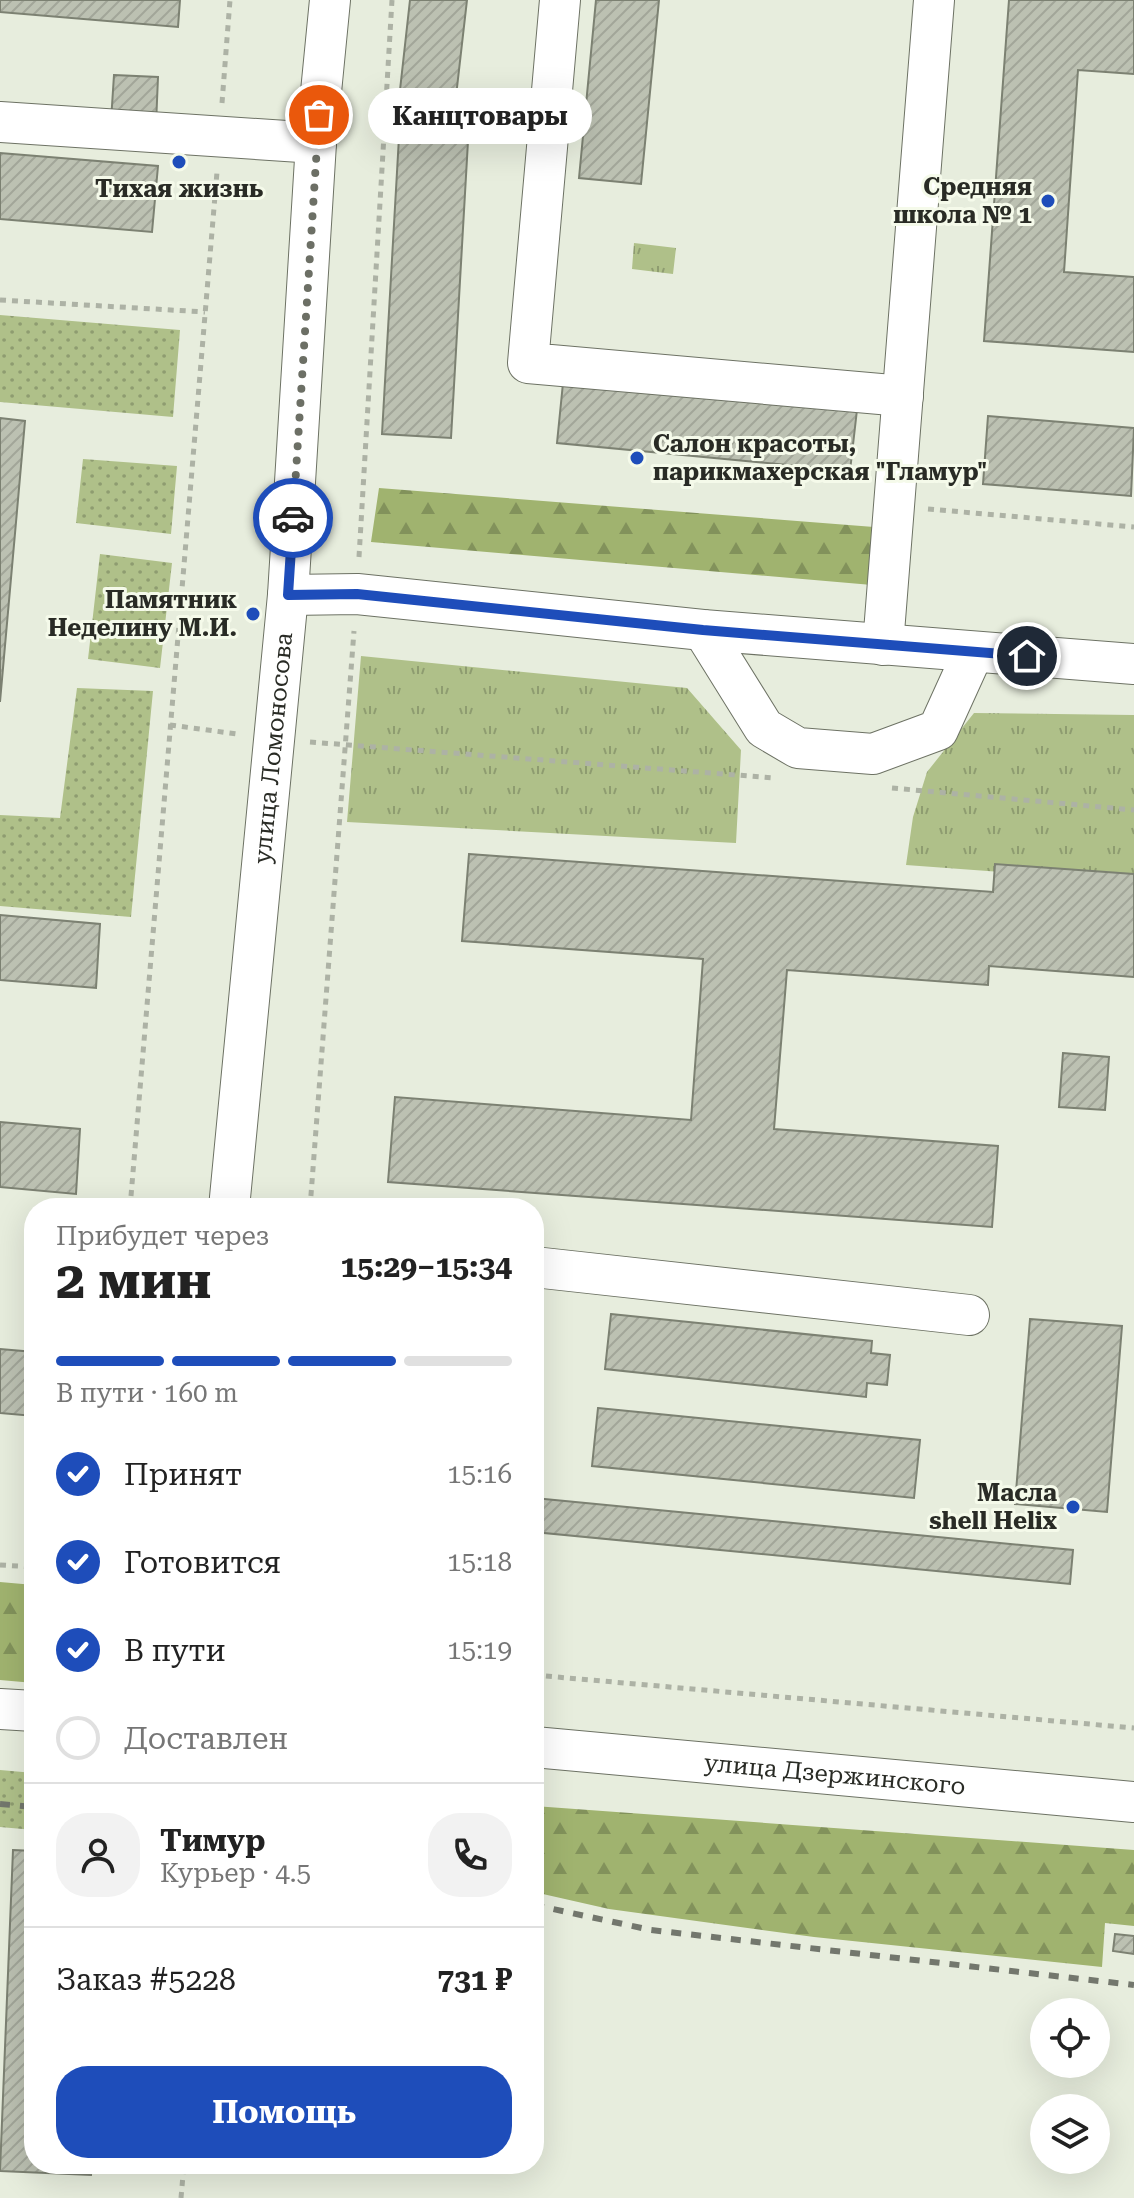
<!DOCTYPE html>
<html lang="ru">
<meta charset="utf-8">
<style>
:root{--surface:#fff;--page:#f2f2f2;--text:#222;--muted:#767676;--line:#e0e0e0;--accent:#1e4dba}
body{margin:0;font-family:"Roboto Serif",serif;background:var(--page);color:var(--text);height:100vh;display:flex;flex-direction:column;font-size:30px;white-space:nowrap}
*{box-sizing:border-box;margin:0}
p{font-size:26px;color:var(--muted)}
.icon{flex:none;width:44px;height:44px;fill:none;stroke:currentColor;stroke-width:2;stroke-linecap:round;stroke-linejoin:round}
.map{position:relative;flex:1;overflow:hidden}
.sheet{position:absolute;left:24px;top:1198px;width:520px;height:976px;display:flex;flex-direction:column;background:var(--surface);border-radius:32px;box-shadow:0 8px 32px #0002}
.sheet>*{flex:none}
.tools{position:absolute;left:1030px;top:1998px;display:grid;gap:16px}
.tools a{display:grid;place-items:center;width:80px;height:80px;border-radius:50%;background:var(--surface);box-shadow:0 8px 32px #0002;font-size:40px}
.pin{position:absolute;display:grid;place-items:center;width:68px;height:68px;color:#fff;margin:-34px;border:4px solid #fff;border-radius:50%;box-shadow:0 2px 8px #0007}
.courier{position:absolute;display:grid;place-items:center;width:80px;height:80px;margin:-40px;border:6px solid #1e4dba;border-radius:50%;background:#fff;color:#222;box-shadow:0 2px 10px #0007}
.bubble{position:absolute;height:56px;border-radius:28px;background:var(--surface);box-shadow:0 8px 32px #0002;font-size:26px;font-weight:700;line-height:56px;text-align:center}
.headline em{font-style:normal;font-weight:700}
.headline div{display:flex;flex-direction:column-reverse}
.headline{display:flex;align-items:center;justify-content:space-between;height:136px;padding:0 32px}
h1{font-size:52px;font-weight:700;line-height:60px}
.bar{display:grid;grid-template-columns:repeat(4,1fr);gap:12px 8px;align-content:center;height:96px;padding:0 32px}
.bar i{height:10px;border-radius:6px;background:var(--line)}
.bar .on{background:var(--accent)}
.bar p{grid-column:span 4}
.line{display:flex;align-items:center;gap:20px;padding:0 32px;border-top:2px solid var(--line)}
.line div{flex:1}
.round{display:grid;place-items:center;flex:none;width:84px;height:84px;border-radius:32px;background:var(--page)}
ol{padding:0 32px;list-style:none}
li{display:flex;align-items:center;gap:24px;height:88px}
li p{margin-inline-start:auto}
li .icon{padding:8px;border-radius:50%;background:var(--accent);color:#fff;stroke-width:4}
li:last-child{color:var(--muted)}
li i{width:44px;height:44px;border:4px solid var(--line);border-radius:50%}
.cta{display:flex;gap:16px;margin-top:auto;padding:16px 32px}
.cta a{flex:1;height:92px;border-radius:32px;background:var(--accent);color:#fff;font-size:32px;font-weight:700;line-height:92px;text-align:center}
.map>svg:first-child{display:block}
.grass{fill:url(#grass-dots)}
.forest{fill:url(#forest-firs)}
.park{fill:url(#park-tufts)}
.building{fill:url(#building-hatch);stroke:#7c8172;stroke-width:2}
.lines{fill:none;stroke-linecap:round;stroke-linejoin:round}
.minor-casing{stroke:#6d7264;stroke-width:42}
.path{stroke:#adb2a5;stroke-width:5;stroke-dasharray:6 6;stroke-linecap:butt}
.minor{stroke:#fff;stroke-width:40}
.rail{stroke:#73776d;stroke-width:6;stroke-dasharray:10 10;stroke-linecap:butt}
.done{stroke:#6c6f65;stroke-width:8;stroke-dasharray:0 14.4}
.route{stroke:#1e4dba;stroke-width:10}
.poi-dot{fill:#1e4dba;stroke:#f5faea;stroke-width:3}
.labels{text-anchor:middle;stroke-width:6;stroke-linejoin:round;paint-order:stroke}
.poi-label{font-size:24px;font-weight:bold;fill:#292b25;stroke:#f5faea;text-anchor:end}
.street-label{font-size:24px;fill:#292b25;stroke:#f5faea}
</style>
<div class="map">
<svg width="1134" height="2198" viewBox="0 0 1134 2198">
<defs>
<pattern id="grass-dots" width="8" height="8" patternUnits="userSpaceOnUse" patternTransform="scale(2)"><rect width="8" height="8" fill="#afc089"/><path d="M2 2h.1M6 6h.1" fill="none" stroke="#8e9c70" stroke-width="1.8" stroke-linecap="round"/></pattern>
<pattern id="forest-firs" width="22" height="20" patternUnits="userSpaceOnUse" patternTransform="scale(2)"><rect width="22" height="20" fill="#a0b36f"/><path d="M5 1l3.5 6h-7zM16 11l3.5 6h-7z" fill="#82925b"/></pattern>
<pattern id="park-tufts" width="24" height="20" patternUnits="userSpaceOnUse" patternTransform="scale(2)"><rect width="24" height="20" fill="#afc089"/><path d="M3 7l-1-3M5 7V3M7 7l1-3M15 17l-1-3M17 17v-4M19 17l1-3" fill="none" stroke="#8e9c70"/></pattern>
<pattern id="building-hatch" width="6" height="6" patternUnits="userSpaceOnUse" patternTransform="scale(2)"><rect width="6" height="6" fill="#bcc1b2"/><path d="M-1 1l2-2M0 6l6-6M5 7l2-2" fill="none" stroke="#a2a699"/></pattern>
</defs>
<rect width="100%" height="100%" fill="#e7eddd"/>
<path class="grass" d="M0 315 180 330 173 417 0 402Z
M83 459 177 466 171 534 76 523Z
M100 554 172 563 160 668 88 659Z
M77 688 153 691 131 917 0 906V815L60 818Z
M0 1770 34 1773V1830L0 1827Z"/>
<path class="forest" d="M379 488 874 527 872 585 371 542Z
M0 1582 34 1585V1683L0 1680Z
M534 1806 1134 1850V1926L1105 1923 1102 1967 814 1937 609 1909 534 1892Z"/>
<path class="park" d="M634 243 676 248 673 274 632 269Z
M361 656 687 688 741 750 736 843 347 822Z
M974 713 1134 715V882L906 865 913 817 927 772Z"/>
<path class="building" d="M0 0H180L178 27 0 12Z
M410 0H467L455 105 399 99Z
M596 0H659L641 184 579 178Z
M1009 0H1134V74L1078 70 1064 272 1134 277V352L984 341Z
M114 75 158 77 156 125 111 121Z
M399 137 468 141 451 438 382 434Z
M0 153 158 166 152 232 0 219Z
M564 373 858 401 850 471 557 443Z
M988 416 1134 428 1131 496 983 484Z
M0 418 25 421 0 702Z
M469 854 993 892 995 864 1134 874V977L989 966 988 985 787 970 774 1129 998 1146 992 1227 388 1182 395 1097 691 1120 703 959 462 941Z
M0 915 100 924 96 988 0 980Z
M1063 1053 1109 1057 1105 1110 1059 1107Z
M0 1122 80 1129 76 1194 0 1187Z
M611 1314 872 1341 871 1353 890 1355 887 1385 867 1383 866 1397 605 1369Z
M1030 1319 1122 1326 1107 1512 1015 1504Z
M534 1344 540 1345 534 1407Z
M0 1349 34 1352V1416L0 1413Z
M598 1408 920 1440 914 1498 592 1466Z
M534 1498 1073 1550 1070 1584 534 1532Z
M13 1850 34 1851V2164H92L91 2175 0 2171Z
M1115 1934 1134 1936V1954L1113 1951Z"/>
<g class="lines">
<g class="minor-casing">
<g id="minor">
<path d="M560 0 528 363 903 396"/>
<path d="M0 122 316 143"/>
<path d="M288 595 357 594 703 630 1134 664"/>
<path d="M703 630 764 728 798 748 873 754 938 730 973 653"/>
<path d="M883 645 934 0"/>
<path id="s1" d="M229 1208 288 595 316 143 330 0"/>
<path d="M534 1267 969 1315"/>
<path d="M0 1709 34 1711"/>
<path id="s2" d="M534 1747 1134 1802"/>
</g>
</g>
<path class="path" d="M222 103 230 0
M0 300 205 312
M928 509 1134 527
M359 557 392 0
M170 725 237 734
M310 742 775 778
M892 788 1134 810
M130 1208 217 172
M310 1208 354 631
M0 1565 34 1567
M534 1675 1134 1728
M181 2198 184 2164"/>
<use href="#minor" class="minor"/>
<path class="rail" d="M0 1804 34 1807
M534 1905 651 1930 1134 1985"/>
</g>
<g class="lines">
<path class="done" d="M293 518 319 115"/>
<path class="route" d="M293 518 288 595 357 594 703 630 1027 656"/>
</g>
<g class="poi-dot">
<circle cx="179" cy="162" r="8"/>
<circle cx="1048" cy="201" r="8"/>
<circle cx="637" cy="458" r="8"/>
<circle cx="253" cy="614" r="8"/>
<circle cx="1073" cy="1507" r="8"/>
</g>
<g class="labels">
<g class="poi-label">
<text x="1032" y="195">Средняя<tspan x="1032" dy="28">школа № 1</tspan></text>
<text x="179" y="197" text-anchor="middle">Тихая жизнь</text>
<text x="653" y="452" text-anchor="start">Салон красоты,<tspan x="653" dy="28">парикмахерская "Гламур"</tspan></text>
<text x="237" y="608">Памятник<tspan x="237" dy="28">Неделину М.И.</tspan></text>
<text x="1057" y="1501">Масла<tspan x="1057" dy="28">shell Helix</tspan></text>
</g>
<g class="street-label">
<text dy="8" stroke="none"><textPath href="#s1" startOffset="462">улица Ломоносова</textPath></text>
<text dy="8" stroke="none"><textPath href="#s2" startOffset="302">улица Дзержинского</textPath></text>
</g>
</g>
</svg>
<div class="tools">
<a><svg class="icon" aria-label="locate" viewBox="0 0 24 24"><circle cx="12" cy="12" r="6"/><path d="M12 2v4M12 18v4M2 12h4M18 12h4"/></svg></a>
<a><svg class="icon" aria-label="layers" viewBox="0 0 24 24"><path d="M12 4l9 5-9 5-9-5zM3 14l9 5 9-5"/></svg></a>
</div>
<div class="pin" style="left:319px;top:115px;background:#ea580c"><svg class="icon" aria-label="bag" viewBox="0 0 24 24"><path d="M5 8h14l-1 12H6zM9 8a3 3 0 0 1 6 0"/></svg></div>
<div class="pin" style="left:1027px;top:656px;background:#1f2937"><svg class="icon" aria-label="home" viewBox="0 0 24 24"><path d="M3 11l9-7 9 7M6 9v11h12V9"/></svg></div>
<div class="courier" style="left:293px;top:518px"><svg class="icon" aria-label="car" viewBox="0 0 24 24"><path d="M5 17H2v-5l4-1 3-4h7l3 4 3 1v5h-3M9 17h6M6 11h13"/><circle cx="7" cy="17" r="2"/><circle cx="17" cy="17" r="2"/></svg></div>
<div class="bubble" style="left:368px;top:88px;width:224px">Канцтовары</div>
<section class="sheet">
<div class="headline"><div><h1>2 мин</h1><p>Прибудет через</p></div><em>15:29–15:34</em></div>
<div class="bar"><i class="on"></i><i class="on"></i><i class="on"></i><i></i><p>В пути · 160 m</p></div>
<ol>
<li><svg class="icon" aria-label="check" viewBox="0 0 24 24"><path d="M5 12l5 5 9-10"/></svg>Принят<p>15:16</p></li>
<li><svg class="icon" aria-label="check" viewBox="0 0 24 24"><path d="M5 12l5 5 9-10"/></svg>Готовится<p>15:18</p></li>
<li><svg class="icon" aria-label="check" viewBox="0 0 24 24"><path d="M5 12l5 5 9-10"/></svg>В пути<p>15:19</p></li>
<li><i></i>Доставлен</li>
</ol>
<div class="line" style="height:144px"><a class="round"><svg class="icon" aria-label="person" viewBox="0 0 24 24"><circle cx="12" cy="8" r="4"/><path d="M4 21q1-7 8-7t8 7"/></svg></a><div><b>Тимур</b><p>Курьер · 4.5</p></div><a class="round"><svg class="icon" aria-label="phone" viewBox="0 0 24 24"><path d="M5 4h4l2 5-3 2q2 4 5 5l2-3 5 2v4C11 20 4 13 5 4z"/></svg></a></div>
<div class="line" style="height:104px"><div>Заказ #5228</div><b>731 ₽</b></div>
<div class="cta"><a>Помощь</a></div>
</section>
</div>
